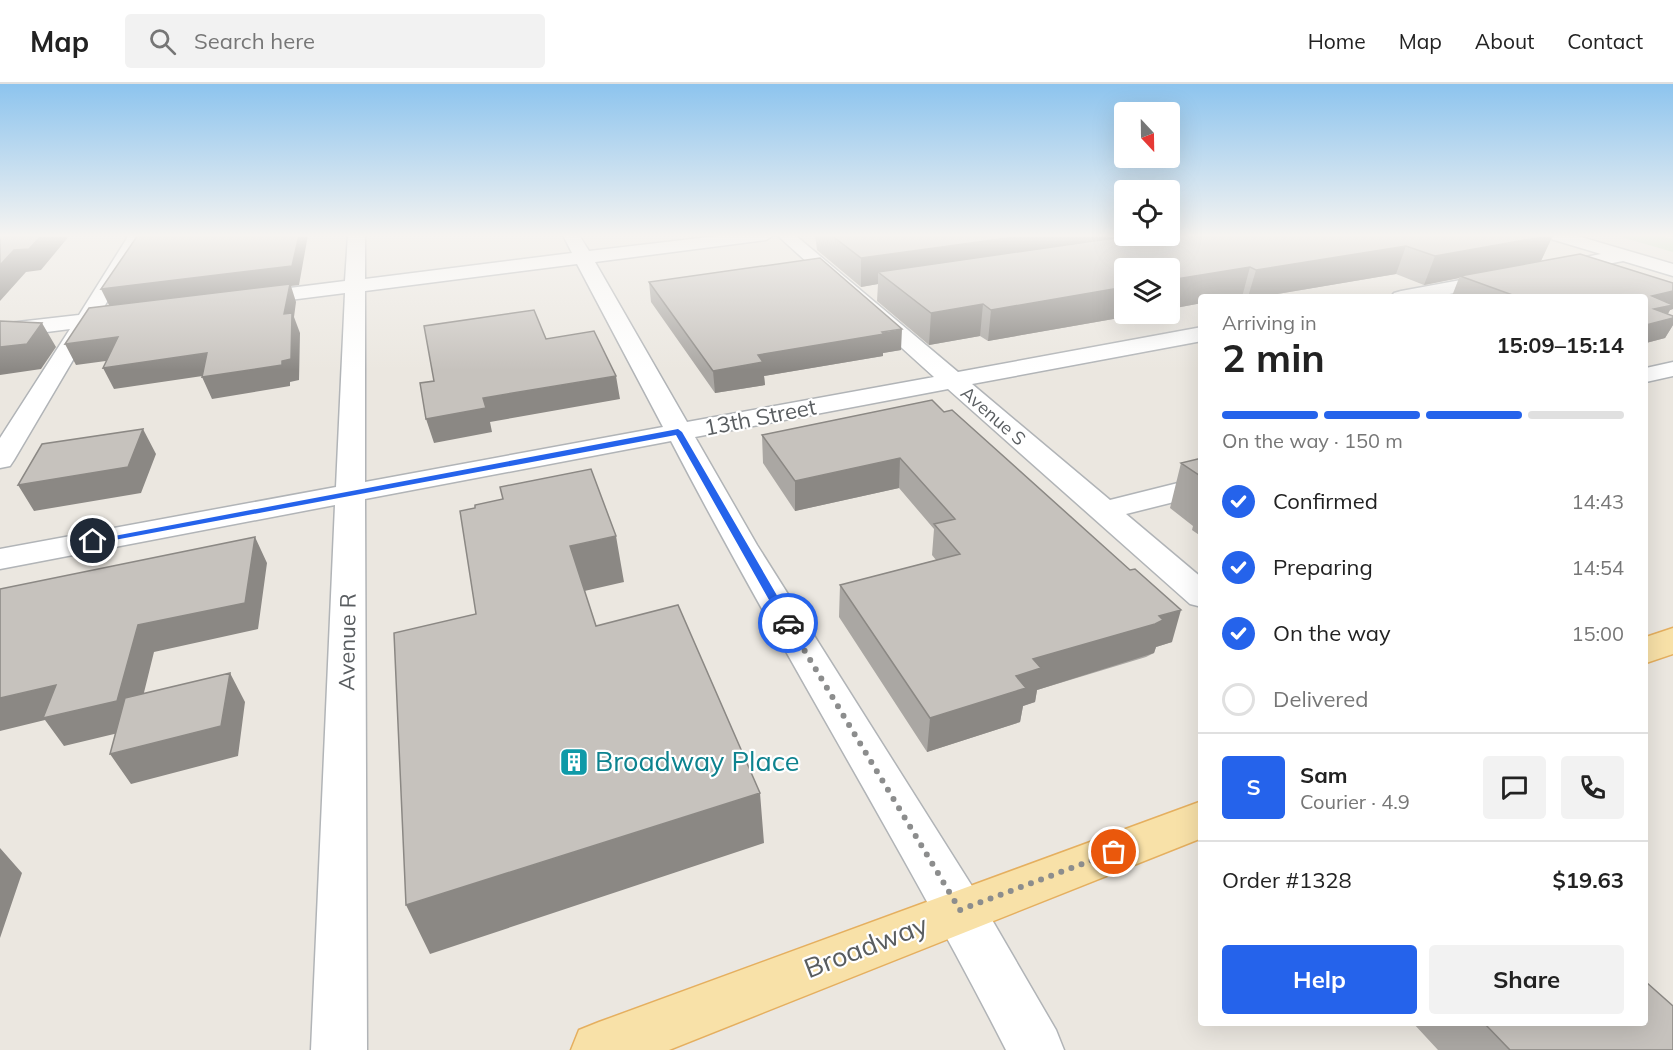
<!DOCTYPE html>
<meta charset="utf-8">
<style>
:root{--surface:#fff;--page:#f2f2f2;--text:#222;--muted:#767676;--line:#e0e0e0;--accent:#2563eb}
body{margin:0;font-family:Mulish,sans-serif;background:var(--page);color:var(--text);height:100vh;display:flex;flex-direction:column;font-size:22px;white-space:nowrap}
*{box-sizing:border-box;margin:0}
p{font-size:20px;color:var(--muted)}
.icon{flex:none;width:33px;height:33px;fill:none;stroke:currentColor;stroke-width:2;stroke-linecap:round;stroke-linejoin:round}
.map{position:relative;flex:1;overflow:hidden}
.details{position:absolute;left:1198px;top:210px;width:450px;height:732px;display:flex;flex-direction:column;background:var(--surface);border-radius:6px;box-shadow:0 6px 24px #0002}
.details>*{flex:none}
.needle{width:39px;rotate:158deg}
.tools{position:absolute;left:1114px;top:18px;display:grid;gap:12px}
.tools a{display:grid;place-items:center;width:66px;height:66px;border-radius:6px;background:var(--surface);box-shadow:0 6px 24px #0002;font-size:30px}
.pin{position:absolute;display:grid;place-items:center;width:51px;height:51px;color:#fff;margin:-26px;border:3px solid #fff;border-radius:50%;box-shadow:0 2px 6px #0007}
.courier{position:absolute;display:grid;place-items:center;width:60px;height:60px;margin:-30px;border:4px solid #2563eb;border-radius:50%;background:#fff;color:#222;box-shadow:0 2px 8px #0007}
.headline em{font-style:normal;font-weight:700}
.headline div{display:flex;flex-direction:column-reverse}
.headline{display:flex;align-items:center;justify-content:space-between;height:102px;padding:0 24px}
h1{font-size:39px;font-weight:700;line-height:45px}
.bar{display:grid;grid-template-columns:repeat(4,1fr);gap:9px 6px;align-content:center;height:72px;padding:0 24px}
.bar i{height:8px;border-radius:4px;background:var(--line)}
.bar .on{background:var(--accent)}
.bar p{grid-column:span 4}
.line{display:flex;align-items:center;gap:15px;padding:0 24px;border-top:2px solid var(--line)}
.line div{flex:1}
.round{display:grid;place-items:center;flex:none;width:63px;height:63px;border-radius:6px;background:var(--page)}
ol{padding:0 24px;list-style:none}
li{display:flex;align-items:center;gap:18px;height:66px}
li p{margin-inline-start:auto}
li .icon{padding:6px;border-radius:50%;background:var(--accent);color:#fff;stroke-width:4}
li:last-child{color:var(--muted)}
li i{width:33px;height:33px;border:3px solid var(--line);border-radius:50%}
.action{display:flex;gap:12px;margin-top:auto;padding:12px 24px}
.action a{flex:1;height:69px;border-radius:6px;background:var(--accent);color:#fff;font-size:24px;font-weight:700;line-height:69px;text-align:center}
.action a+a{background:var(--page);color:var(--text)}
header{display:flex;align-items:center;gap:36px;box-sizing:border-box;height:84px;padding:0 30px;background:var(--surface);border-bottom:2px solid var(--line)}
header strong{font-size:28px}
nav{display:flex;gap:33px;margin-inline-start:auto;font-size:21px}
.search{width:420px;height:54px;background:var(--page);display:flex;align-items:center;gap:15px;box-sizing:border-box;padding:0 21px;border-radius:6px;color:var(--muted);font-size:22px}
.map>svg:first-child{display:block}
.green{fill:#c3e1be}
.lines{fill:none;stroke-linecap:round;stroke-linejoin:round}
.minor-casing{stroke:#b1b4b7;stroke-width:3}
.major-casing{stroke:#e5af5f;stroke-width:3}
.minor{fill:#fff;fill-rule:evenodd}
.major{fill:#f8e1a8;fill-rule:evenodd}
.wall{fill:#aaa7a3}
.shaded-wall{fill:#8b8884}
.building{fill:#c6c2bd;stroke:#8b8884;stroke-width:1.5}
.route{fill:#2563eb}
.done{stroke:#8c8d8d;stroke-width:6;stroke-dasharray:0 10.8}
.labels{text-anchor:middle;stroke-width:4.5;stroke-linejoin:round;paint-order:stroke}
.far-street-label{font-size:18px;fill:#595d60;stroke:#fff}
.street-label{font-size:22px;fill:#595d60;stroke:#fff}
.near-culture-label{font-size:27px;fill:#0d838f;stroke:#fff;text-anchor:start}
.near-street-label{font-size:27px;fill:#595d60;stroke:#fff}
</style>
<header>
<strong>Map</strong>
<div class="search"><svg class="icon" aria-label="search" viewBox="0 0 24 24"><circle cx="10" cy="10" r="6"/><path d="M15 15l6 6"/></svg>Search here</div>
<nav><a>Home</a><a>Map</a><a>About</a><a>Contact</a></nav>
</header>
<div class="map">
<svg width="1673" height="966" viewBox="0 0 1673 966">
<rect width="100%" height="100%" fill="#ebe7e0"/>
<path class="green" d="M1614 151H1658L1673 155V168Z"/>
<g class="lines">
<g class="minor-casing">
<path id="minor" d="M129 151H147L101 228 126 225 133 227 137 231 133 235 93 242 14 376 10 382 0 384V354L70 245 0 254V240L79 231Z
M348 151H365V195L572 169 563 151H579L589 167 726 151H774L766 156 595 178 687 338 934 293 777 151H795L958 288 1202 243V257L972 300 1110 416 1202 393V411L1126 430 1202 494V523L1190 520 948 305 695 353 757 461 977 810 1056 946 1064 966H1006C901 760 778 563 671 357L365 415 367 966H311L335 421 0 485V465L336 403 345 209 249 221 242 219 239 215 242 211 249 209 345 197ZM577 180 663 343 365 398V207Z
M1548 151H1574L1673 180V192L1623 177 1556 190 1549 188 1547 184 1549 180 1601 170 1551 155Z
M1499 189 1506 191 1509 195 1506 199 1434 213H1391L1394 209 1401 207Z
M1673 278V292L1646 298V284Z"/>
</g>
<g class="major-casing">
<path id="major" d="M1673 544V570L1646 579V553Z
M1202 717V754L669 966H571L579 946 599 938Z"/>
</g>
<use href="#minor" class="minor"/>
<use href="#major" class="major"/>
</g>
<path class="wall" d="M815 151H1125V152L1551 151H1553L1541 177 1580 170 1673 199V225L1670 226 1668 230 1673 232V241L1665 254 1646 259V213H1456L1452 212 1459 194 1424 201 1396 190 1260 213H1202V219L1170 225V184H1125V230H1142L988 257 980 252 929 261 877 217 878 200 861 203 817 166Z
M649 198 901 266 883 269V272L764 292 765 301 715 309 651 218Z
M932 316 1172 558 1156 563 1154 569 1146 573 1037 606 1035 618 1023 622 1020 638 927 668 839 533 840 501 936 476 932 471 934 445 899 404 795 427 763 379 762 351Z
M1202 374V453L1192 446 1193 442 1170 424 1181 379Z
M1413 939H1646L1673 966H1438Z"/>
<path class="shaded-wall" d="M42 151H70L41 186 26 188 0 217V181L14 166Z
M299 151H308L299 201 291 202 296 218 294 233 300 249 299 296 290 298V302L212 315 202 293 282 281 111 225 101 205Z
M1029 151H1125V152L878 188V200L861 203V174Z
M1553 151 1540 179 1460 192 1459 194 1424 201 1435 172Z
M1406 162 1396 190 1260 213H1248L1256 186Z
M1250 183 1242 213H1202V219L1170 225V196Z
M1125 203V230H1142L988 257 991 226Z
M1673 207V225L1670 226 1664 236 1673 234V241L1665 254 1646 259V241L1652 212Z
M983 220 980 252 929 261 931 229Z
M42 239 56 263 41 285 0 291V263Z
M902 245 901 266 883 269V272L764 292 765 301 715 309 713 287 758 271Z
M118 253 128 274 76 281 65 260Z
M207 269 216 290 114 305 103 284Z
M616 292 620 315 490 338 492 348 434 359 426 335 483 314Z
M143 345 156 370 141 409 34 427 18 401Z
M900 374 899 404 795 427V397Z
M616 452 624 498 580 508 570 462Z
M255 453 267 479 258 545 154 568 135 645 64 662 45 636 0 647V614L56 601 138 541Z
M1181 526 1172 558 1156 563 1154 569 1037 606 1035 618 1023 622 1020 638 927 668 930 634 1016 592 1033 575 1159 532Z
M230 589 245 618 238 672 131 700 110 670Z
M760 709 764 759 430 870 406 821Z
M0 764 22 789 0 854Z"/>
<path class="building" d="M0 151H42L29 165 14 166 0 181Z
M138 151H299L292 182 101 205Z
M831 151H1029L861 174Z
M1170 151H1553L1435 172 1406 162 1256 186 1250 183 1170 196V184H1125V203L991 226 983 220 931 229 878 188 1128 152H1170Z
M1580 170 1673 199V207L1652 212 1673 221 1654 225 1673 232V234L1646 241V213H1518L1460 192Z
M820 174 902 245 882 248 884 250 758 271 763 278 713 287 649 198Z
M290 200 284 230 292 229 291 275 282 277V281L202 293 207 269 103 284 118 253 65 260 89 224Z
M534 226 546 255 594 247 616 292 483 314 486 324 426 335 420 299 434 297 424 242Z
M0 237 42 239 27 260 0 263Z
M932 316 944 328 952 326 1130 486 1135 485 1181 526 1159 532 1163 536 1155 540 1033 575 1041 584 1016 592 1026 604 930 634 840 501 960 470 934 440 955 435 900 374 795 397 762 351Z
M143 345 128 383 18 401 42 360Z
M1202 374V393L1181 379Z
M591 385 616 452 570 462 596 542 678 521 760 709 406 821 394 549 476 530 460 427 475 424V421L503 415 500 403Z
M255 453 245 519 138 541 117 617 43 634 56 601 0 614V505Z
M230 589 221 642 110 670 125 614Z
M1646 898 1673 922V966H1510L1484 939H1646Z"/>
<linearGradient id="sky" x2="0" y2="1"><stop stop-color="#8dc4ee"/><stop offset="0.53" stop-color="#f6f4f1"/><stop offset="1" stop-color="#f6f4f1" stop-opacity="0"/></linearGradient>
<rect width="1673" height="286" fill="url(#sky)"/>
<path class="route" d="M678 345 682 348 793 539 791 541 782 539 676 351 93 460 88 457Z"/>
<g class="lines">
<path class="done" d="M788 539 960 826 1114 768"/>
</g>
<defs>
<g id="building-square" transform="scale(1.5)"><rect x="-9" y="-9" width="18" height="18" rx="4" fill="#0f9aa8" stroke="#fff"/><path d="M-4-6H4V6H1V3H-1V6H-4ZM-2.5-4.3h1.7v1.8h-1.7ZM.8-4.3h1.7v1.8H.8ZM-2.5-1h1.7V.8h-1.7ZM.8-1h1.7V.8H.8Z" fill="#fff"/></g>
</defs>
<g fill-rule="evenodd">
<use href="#building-square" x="574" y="678"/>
</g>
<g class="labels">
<g class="far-street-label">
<text transform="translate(993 332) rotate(41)" y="6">Avenue S</text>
</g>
<g class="street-label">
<text transform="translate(760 333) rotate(-11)" y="8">13th Street</text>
<text transform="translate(347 558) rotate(-89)" y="8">Avenue R</text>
</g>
<g class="near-culture-label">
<text x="595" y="687">Broadway Place</text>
</g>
<g class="near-street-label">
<text transform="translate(866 863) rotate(-21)" y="9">Broadway</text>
</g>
</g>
</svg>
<div class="tools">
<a><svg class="needle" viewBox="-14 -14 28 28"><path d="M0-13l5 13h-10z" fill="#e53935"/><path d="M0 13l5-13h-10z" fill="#767676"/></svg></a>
<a><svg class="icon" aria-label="locate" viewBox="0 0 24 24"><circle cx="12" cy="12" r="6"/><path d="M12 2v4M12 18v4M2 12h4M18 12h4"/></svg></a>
<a><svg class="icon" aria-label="layers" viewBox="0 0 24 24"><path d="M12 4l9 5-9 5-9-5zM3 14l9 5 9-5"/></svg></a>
</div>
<div class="pin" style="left:1114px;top:768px;background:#ea580c"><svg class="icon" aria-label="bag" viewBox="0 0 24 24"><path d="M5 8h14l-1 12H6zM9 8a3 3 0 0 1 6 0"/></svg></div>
<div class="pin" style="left:93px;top:457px;background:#1f2937"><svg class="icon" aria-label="home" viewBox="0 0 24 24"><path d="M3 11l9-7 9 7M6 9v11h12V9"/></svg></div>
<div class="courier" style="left:788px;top:539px"><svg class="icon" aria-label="car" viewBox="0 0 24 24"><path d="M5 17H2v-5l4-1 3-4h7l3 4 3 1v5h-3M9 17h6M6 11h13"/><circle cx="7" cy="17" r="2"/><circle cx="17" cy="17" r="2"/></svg></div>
<section class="details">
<div class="headline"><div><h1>2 min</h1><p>Arriving in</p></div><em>15:09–15:14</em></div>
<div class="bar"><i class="on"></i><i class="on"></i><i class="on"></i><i></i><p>On the way · 150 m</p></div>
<ol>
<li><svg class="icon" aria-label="check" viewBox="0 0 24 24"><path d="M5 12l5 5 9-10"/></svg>Confirmed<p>14:43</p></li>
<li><svg class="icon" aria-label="check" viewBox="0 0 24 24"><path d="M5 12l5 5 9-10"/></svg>Preparing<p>14:54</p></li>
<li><svg class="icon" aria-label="check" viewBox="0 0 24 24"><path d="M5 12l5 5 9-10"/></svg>On the way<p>15:00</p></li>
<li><i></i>Delivered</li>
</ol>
<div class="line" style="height:108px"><b class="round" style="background:var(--accent);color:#fff">S</b><div><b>Sam</b><p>Courier · 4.9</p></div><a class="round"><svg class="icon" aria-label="chat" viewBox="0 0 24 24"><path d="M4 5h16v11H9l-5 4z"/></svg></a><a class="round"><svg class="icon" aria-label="phone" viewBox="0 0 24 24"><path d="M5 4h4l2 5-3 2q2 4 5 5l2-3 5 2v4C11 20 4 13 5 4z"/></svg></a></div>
<div class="line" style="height:78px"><div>Order #1328</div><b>$19.63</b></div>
<div class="action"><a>Help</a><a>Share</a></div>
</section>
</div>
